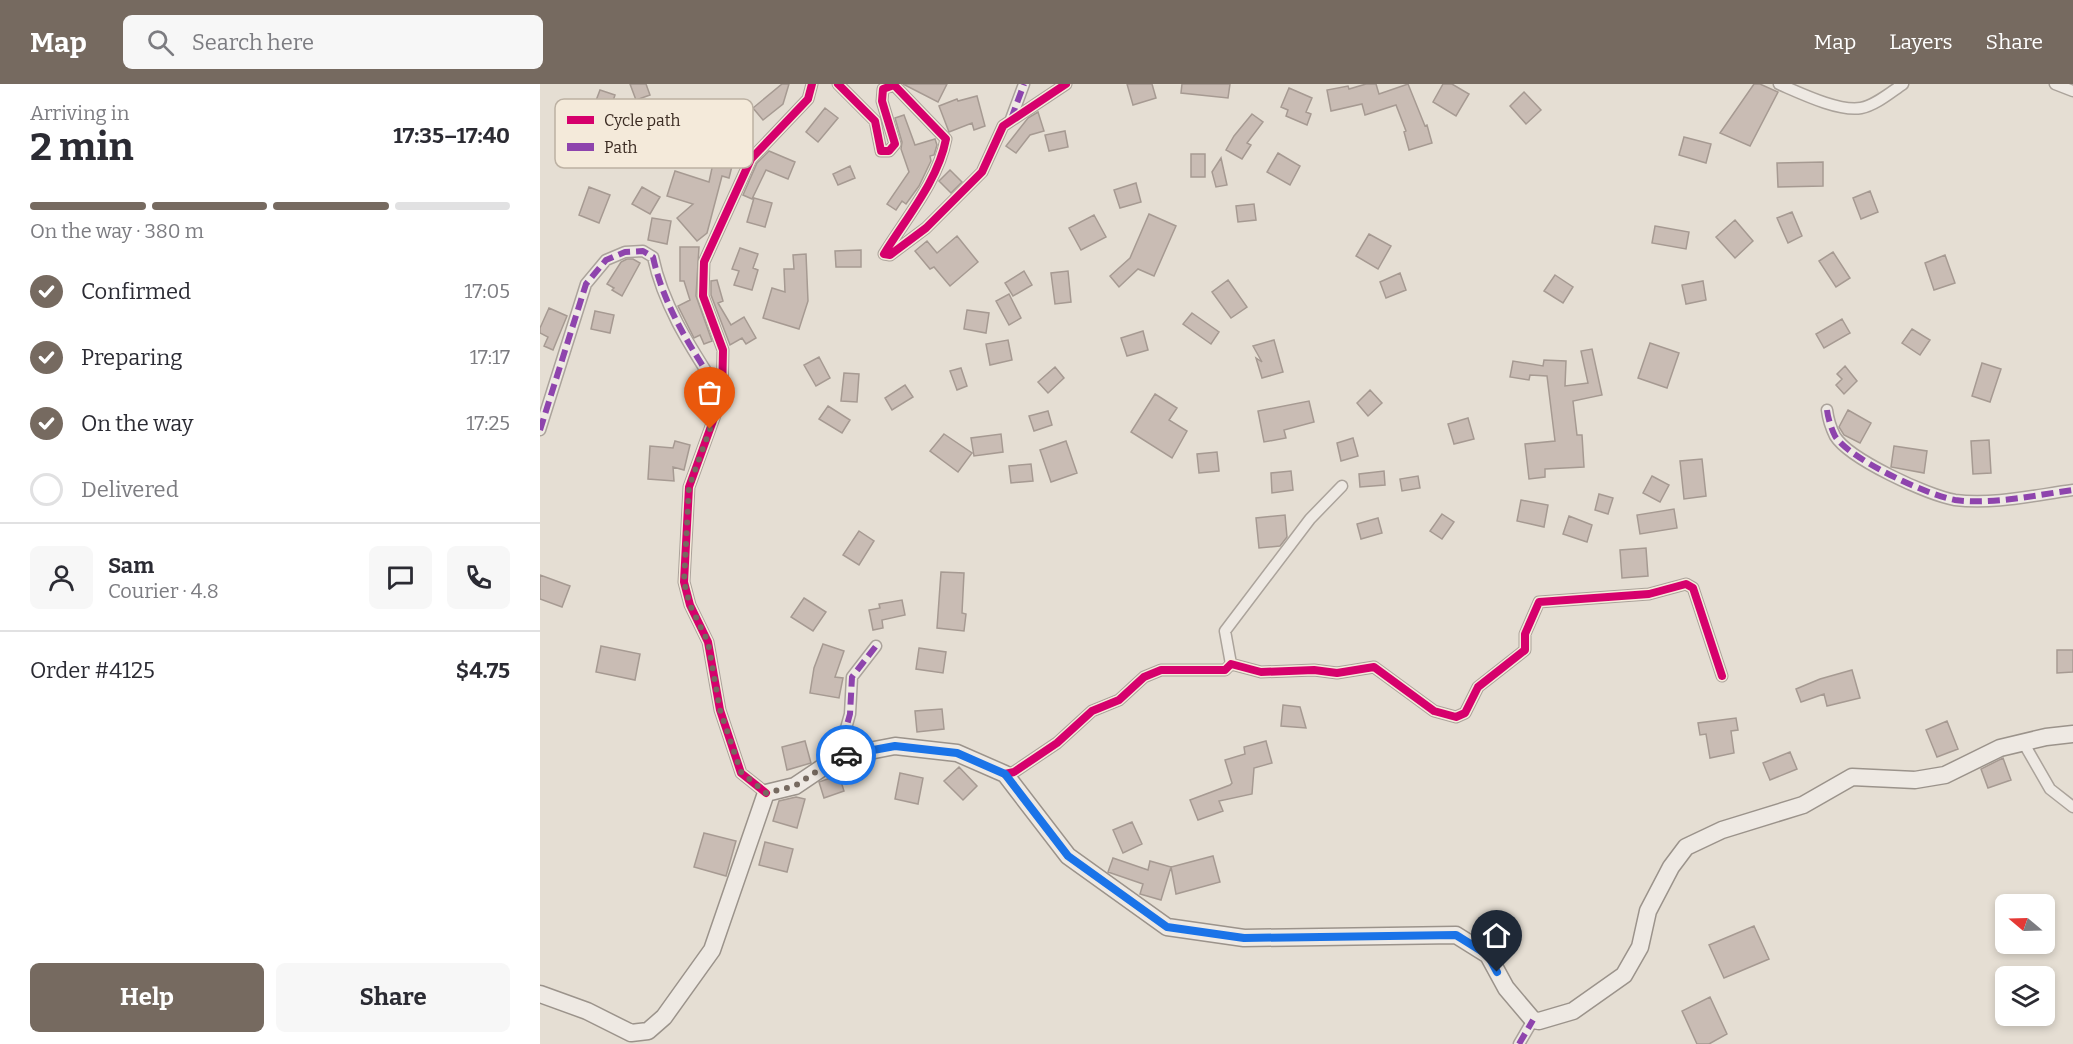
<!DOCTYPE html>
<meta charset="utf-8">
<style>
:root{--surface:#fff;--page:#f7f7f7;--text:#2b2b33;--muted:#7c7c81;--line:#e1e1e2;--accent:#766a60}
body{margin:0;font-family:Bitter,serif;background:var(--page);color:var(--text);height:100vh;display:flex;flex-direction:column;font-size:22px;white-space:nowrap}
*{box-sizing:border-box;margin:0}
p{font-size:20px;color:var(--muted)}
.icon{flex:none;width:33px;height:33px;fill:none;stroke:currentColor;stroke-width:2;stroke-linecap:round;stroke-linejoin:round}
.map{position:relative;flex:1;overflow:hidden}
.drawer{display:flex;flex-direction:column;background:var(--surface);width:540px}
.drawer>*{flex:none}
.needle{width:39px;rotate:289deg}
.controls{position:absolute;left:1455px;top:810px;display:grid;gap:12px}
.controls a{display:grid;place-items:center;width:60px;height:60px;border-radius:9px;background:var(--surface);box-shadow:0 3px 9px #0003;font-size:30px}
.pin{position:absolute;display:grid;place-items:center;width:51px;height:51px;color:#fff;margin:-62px -26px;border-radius:50% 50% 50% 0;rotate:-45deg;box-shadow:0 0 6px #0007}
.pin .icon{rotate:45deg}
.courier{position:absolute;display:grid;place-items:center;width:60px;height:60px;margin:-30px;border:4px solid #1a73e8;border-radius:50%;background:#fff;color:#222;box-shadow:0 2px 8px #0007}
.head em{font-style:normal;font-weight:700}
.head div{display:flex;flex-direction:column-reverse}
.head{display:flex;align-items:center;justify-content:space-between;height:102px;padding:0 30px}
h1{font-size:39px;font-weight:700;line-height:45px}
.bar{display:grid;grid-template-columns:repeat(4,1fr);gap:9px 6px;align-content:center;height:72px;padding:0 30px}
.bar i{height:8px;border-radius:4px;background:var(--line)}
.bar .active{background:var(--accent)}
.bar p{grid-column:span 4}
.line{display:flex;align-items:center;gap:15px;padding:0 30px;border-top:2px solid var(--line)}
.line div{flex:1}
.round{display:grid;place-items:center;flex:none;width:63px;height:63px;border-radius:9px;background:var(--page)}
ol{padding:0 30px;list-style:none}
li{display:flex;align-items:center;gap:18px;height:66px}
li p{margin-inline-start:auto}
li .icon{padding:6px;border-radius:50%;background:var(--accent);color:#fff;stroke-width:4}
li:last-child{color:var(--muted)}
li i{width:33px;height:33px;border:3px solid var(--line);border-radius:50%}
.button{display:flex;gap:12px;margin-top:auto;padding:12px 30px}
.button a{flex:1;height:69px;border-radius:9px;background:var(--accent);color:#fff;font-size:24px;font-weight:700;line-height:69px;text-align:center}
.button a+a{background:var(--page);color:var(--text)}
header{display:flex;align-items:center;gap:36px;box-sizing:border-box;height:84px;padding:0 30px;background:var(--accent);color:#fff}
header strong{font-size:28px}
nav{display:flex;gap:33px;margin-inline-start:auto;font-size:21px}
.search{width:420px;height:54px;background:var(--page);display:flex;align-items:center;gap:15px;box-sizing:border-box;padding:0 21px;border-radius:9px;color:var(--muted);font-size:22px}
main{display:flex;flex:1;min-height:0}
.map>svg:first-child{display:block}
.building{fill:#c9bcb4;stroke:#a69a92;stroke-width:1.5}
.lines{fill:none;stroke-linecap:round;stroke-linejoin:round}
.minor-casing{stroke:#aba39b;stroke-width:13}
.secondary-casing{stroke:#9b938b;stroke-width:19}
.minor{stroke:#eee9e3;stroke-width:10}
.secondary{stroke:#eee9e3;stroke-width:16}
.quiet{stroke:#8e44ad;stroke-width:6;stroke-dasharray:12 6;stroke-linecap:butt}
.cycleway-casing{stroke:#f4eada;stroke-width:11}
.cycleway{stroke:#d6006c;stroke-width:8}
.done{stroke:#766a60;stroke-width:6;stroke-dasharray:0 10.8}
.route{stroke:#1a73e8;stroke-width:8}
.key{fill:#f4eada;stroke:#bcb1a3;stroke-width:1.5}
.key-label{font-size:16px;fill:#3a2b22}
</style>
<header>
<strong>Map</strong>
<div class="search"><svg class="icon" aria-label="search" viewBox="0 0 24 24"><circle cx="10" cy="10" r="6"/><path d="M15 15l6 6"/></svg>Search here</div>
<nav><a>Map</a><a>Layers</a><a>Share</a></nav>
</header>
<main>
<section class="drawer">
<div class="head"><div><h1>2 min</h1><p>Arriving in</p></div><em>17:35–17:40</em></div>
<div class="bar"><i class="active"></i><i class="active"></i><i class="active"></i><i></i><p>On the way · 380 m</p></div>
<ol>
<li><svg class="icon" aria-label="check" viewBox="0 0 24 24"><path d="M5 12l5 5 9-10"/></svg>Confirmed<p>17:05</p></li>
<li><svg class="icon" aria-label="check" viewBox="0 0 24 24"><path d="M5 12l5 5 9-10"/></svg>Preparing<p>17:17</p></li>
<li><svg class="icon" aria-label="check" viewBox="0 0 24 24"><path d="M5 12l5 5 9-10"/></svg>On the way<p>17:25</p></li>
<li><i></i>Delivered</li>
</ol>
<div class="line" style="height:108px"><a class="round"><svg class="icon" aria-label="person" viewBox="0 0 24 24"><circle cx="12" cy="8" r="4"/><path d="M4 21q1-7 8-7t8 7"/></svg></a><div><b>Sam</b><p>Courier · 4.8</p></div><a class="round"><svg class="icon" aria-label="chat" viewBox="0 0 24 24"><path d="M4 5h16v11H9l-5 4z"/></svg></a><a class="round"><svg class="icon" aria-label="phone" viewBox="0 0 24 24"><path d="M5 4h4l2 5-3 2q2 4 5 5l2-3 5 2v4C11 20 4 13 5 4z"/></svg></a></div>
<div class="line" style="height:78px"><div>Order #4125</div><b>$4.75</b></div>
<div class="button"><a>Help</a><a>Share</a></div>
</section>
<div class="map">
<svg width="1533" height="960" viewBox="0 0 1533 960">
<rect width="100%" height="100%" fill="#e5ded3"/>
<path class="building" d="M90 0H106L110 11 96 16Z
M242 0H249L243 20 223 36 213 24Z
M363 0H407L398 18Z
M587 0H612L616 14 593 21Z
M642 0H690L688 14 641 9Z
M826 0H836L839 10 868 0 885 42 887 41 892 59 869 66 864 48 866 47 856 21 825 31 822 20 791 27 787 6 808 2 809 5Z
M903 0H912L929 10 916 32 893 18Z
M1214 0H1220L1238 8 1210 62 1180 49Z
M749 4 772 14 766 28 771 30 767 41 746 32 748 26 741 23Z
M60 6 75 11 65 41 49 35Z
M984 8 1001 26 986 40 970 22Z
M437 12 445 42 434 46 432 39 409 48 399 22 417 15 418 17Z
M285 24 298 34 278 58 266 48Z
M498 28 504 47 490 51 476 69 466 62 488 34Z
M712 30 723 38 707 59 711 61 702 75 686 66 694 52Z
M364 31 375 61 395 55 397 61 394 71 390 72 391 77 379 102 366 120 362 117 356 126 347 120 369 88 361 65 362 58 355 34Z
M525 47 528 63 509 67 505 51Z
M1144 53 1171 60 1166 79 1139 71Z
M229 67 255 78 248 95 226 86 212 115 203 111 217 79Z
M738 69 760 82 750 101 727 88Z
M175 70 194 74 189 94 182 92 167 149 157 157 137 134 153 120 127 112 135 87 169 98Z
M651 70H665V93H651Z
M681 74 687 101 676 103 672 88Z
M1283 78V102L1238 103 1237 79Z
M310 82 315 94 298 101 293 90Z
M410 86 422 98 411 109 399 97Z
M596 99 601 118 580 124 574 106Z
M49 103 70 111 59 139 39 131Z
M102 103 120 113 110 130 92 120Z
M1330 107 1338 128 1321 135 1313 114Z
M214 114 232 119 225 143 207 138Z
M714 120 716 136 698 138 696 122Z
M1252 128 1262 152 1248 159 1237 134Z
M609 130 636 142 614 192 598 185 579 203 570 192 590 174Z
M554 131 566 153 541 166 529 144Z
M112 134 131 137 127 160 108 156Z
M1195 136 1213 157 1195 174 1176 153Z
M1115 142 1149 148 1146 165 1112 159Z
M829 150 851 162 838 185 816 172Z
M417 152 438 178 410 202 394 183 390 185 375 167 387 157 397 169Z
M140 163H159L156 212 172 257 164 260 160 251 154 254 138 222 150 216 144 197H140Z
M200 164 218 170 213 184 218 186 212 206 194 201 199 187 192 185Z
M321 166V183H296L295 167Z
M1293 168 1310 194 1296 203 1279 177Z
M266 170 268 217 259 245 223 234 232 204 245 208 244 185H254L253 171Z
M1405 171 1415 199 1394 206 1385 179Z
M87 175H93L100 179 82 212 72 206 74 204 67 200 81 178Z
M484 187 492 201 473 212 465 199Z
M528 187 531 218 515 220 511 189Z
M860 189 866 206 846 214 840 198Z
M1015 191 1033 203 1023 219 1004 207Z
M177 196 183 217 178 219 191 241 204 233 216 254 206 260 202 254 190 261 171 211V197Z
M688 196 707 223 691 234 672 208Z
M1163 197 1166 216 1146 220 1142 201Z
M469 210 481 234 469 241 456 217Z
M9 224 27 232 13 266 4 262 8 253 0 249V244Z
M427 226 449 229 446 249 424 245Z
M55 227 74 231 70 249 51 245Z
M652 229 679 248 671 260 643 240Z
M1302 235 1310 249 1284 264 1276 250Z
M1372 245 1390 256 1380 271 1362 259Z
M603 247 608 266 587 272 581 254Z
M468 256 472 276 450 281 446 260Z
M734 256 743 288 722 294 716 274 722 278 713 262Z
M1110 259 1139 269 1127 304 1098 294Z
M1052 265 1062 311 1033 317 1037 351H1042L1044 383 1005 385V393L989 395 985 360 1015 357 1007 292 990 291 989 296 970 293 973 277 1003 282 1004 276 1026 277 1025 302 1048 299 1041 267Z
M279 273 290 294 276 302 264 281Z
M1442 279 1461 285 1450 318 1432 312Z
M1305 282 1317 297 1304 310 1296 301 1302 295 1297 290Z
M515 283 524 294 508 309 498 298Z
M421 284 427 302 417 306 410 287Z
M304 289 319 290 317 318 301 317Z
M365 301 373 313 352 326 345 314Z
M830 306 842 319 828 332 817 319Z
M615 310 637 324 629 336 647 347 632 374 591 348Z
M769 317 774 338 744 346 746 354 724 358 718 327Z
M288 322 310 336 302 349 279 335Z
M1308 326 1331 339 1320 359 1304 351 1299 343Z
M508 327 512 341 494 347 489 332Z
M928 334 934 355 914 360 908 340Z
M404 350 432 369 418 388 390 367Z
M461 350 463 368 434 372 431 354Z
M813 354 818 372 801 377 797 359Z
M1449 356 1451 389 1433 390 1431 357Z
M135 357 150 361 144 386 133 383 134 397 108 395 110 362 133 364Z
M526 357 537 389 511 398 500 366Z
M1354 362 1387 367 1384 389 1351 383Z
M677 368 679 387 659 389 657 370Z
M1162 375 1166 412 1144 415 1140 377Z
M491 380 493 397 471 399 469 382Z
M751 387 753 406 732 409 731 389Z
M844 387 845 401 820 403 819 390Z
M878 392 880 404 862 407 860 395Z
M1112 392 1129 401 1120 418 1103 409Z
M1059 410 1073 414 1068 430 1055 426Z
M981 416 1008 421 1004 443 977 437Z
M1134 425 1137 444 1100 450 1097 431Z
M902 430 914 438 902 455 890 447Z
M745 431 747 453 740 462 719 464 716 434Z
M1029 432 1052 441 1047 458 1023 450Z
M838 434 842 449 821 455 817 440Z
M319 447 334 457 319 481 303 471Z
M1106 464 1108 492 1082 494 1080 466Z
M401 488 424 489 422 529 426 530 424 547 397 544Z
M0 491 30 502 22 523 0 515Z
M264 514 286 528 273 547 251 533Z
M362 516 365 531 342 536 343 544 333 546 329 526 340 524 339 520Z
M283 560 304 567 295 593 303 594 299 614 270 609 274 584Z
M61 562 100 570 95 596 56 588Z
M379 564 406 568 403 589 376 585Z
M1517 566H1533V588L1517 589Z
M1312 586 1320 614 1287 622 1284 610 1261 618 1256 605 1280 595Z
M743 621 760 623 766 644 741 642Z
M402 625 404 645 377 648 375 627Z
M1196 634 1198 646 1191 647 1194 669 1170 674 1166 650 1160 651 1158 639Z
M1407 637 1418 665 1397 673 1386 646Z
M265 657 271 679 247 686 242 663Z
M726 657 732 679 714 684 712 710 679 717 683 727 658 736 650 716 690 701 692 699 685 676 705 670 704 663Z
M1250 668 1257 685 1230 696 1223 679Z
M1463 674 1471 696 1448 704 1441 685Z
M419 683 437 702 423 716 404 697Z
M360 689 383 694 378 720 355 715Z
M299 691 304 707 284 714 279 698Z
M256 713 265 715 257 744 233 737 239 717Z
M592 738 602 760 583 769 573 746Z
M164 749 196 757 186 792 154 783Z
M225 758 253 765 247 788 219 781Z
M673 772 680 798 636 810 631 783Z
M573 774 608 786 610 777 631 783 621 816 600 810 603 800 568 788Z
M1214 842 1229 875 1184 894 1169 861Z
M1170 913 1187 950 1169 960H1157L1142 927Z"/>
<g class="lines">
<g class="minor-casing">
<path id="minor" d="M298 0 335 37 341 67H349L355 60 342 17 343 5 354 1 406 55C398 97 366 134 344 170L350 171 386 144 442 88 463 42 526 0
M1239 0C1260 9 1299 28 1321 24 1336 21 1351 8 1363 0
M1515 0 1533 7
M471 35 484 0
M1287 326C1288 334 1291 344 1295 352 1309 375 1387 411 1415 416 1453 421 1495 411 1533 406
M0 346 46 200 66 176 85 168 103 167 113 173C124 225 154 268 182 312
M691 580 685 547 770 435 802 402
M1483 658 1510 705 1533 723
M298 673 310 630 312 593 336 562
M465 690 474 688 517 659 552 627 579 616 604 593 621 586H685L691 580 721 588 774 586 797 589 834 583 894 627 916 633 925 629 938 603 985 566V550L999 518 1109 510 1146 500 1153 504 1182 592
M226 709 201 689 180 626 168 558 150 521 144 498 149 403 182 312 183 266 163 212 164 178 211 75 268 15 272 0
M979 960 993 936"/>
</g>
<g class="secondary-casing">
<path id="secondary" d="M0 910 47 927 91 949 108 947 124 933 172 866 226 709 255 702 298 673 355 662 417 669 465 690 528 772 627 843 704 854 916 851 948 871 966 904 993 936 999 937 1033 927 1084 891 1100 863 1108 827 1131 783 1146 763 1182 746 1263 721 1312 693 1375 696 1405 691 1460 664 1506 653 1533 650"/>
</g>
<use href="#minor" class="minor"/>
<use href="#secondary" class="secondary"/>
<path class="quiet" d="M471 35 484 0
M1287 326C1288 334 1291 344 1295 352 1309 375 1387 411 1415 416 1453 421 1495 411 1533 406
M0 346 46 200 66 176 85 168 103 167 113 173C124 224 153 267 181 310
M298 673 310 630 312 593 336 562
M979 960 993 936"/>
<g class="cycleway-casing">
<path id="cycleway" d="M298 0 335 37 341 67H349L355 60 342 17 343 5 354 1 406 55C398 97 366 134 344 170L350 171 386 144 442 88 463 42 526 0
M465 690 474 688 517 659 552 627 579 616 604 593 621 586H685L691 580 721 588 774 586 797 589 834 583 894 627 916 633 925 629 938 603 985 566V550L999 518 1109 510 1146 500 1153 504 1182 592
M226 709 201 689 180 626 168 558 150 521 144 498 149 403 182 312 183 266 163 212 164 178 211 75 268 15 272 0"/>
</g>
<use href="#cycleway" class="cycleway"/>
</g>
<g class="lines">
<path class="done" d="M170 345 149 403 144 498 150 521 168 558 180 626 201 688 226 709 255 702 298 673 306 671"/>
<path class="route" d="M306 671 355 662 417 669 465 690 528 772 627 843 704 854 916 851 948 871 957 888"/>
</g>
<rect x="15" y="15" width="198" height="69" rx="9" class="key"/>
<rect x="27" y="32" width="27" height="8" fill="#d6006c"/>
<rect x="27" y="59" width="27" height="8" fill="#8e44ad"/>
<g class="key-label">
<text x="64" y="42">Cycle path</text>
<text x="64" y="69">Path</text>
</g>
</svg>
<div class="controls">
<a><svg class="needle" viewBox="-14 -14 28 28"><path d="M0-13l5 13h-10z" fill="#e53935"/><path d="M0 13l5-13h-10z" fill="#7c7c81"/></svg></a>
<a><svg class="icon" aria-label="layers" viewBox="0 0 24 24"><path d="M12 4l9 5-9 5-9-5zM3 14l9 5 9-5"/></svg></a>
</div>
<div class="pin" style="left:170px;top:345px;background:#ea580c"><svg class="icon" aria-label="bag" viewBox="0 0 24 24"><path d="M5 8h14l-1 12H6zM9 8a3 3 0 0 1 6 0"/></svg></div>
<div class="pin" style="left:957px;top:888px;background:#1f2937"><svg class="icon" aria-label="home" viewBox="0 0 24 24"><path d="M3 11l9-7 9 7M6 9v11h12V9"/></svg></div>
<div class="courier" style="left:306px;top:671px"><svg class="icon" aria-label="car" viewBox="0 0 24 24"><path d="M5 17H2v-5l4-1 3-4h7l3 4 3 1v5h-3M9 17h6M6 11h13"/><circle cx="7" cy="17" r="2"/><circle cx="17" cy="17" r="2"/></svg></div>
</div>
</main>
